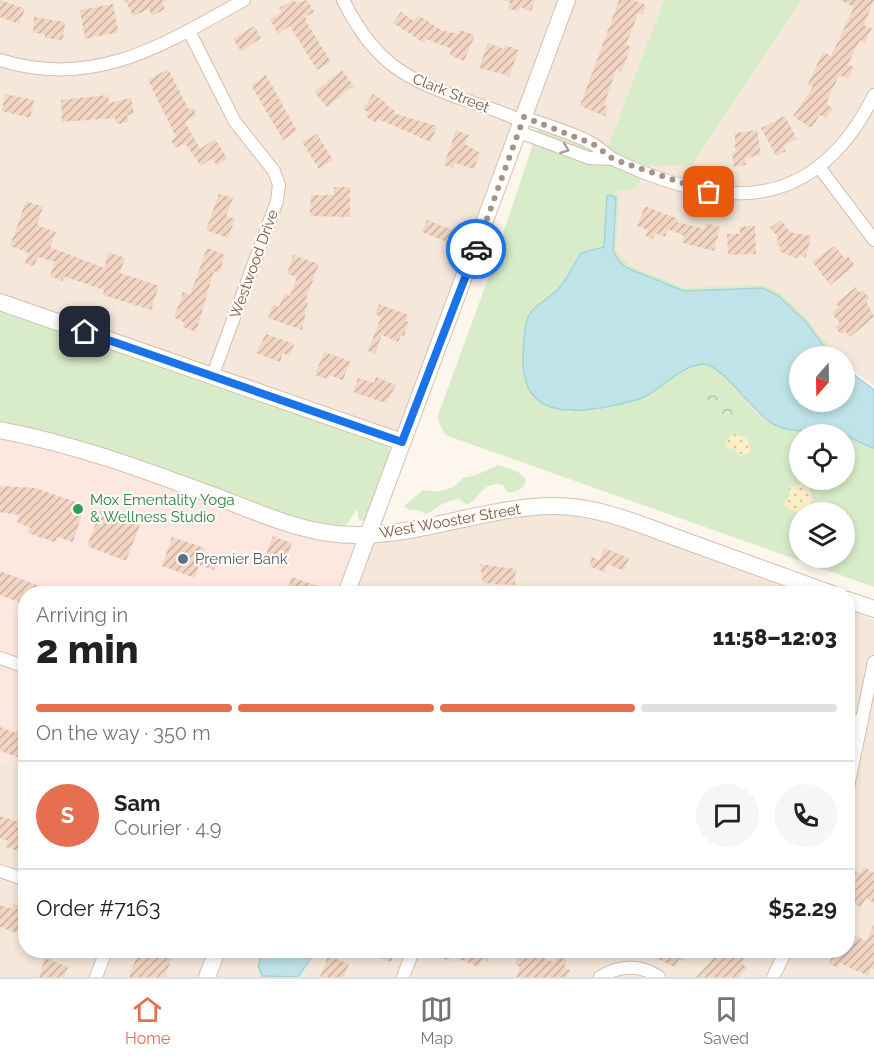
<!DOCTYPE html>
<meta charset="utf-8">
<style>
:root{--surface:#fff;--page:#f6f6f6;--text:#222;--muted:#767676;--line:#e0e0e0;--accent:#e76f51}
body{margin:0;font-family:Raleway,sans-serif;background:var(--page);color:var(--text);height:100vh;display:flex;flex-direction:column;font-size:22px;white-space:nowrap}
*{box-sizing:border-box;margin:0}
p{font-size:20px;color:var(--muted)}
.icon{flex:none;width:33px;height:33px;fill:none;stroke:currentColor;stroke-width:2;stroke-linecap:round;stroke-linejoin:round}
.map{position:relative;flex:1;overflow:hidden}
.details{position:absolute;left:18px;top:586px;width:837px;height:372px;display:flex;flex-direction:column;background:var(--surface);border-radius:24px;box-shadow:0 3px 9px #0003}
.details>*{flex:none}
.needle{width:39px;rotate:200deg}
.fabs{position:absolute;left:789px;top:346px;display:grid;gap:12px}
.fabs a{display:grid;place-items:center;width:66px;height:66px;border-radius:50%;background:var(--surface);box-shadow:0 3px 9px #0003;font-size:30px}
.pin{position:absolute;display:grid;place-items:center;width:51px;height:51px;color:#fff;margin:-26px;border-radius:12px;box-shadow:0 3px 9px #0006}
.courier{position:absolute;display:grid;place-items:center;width:60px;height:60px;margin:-30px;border:4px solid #1a73e8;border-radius:50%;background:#fff;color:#222;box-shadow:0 2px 8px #0007}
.headline em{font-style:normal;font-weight:800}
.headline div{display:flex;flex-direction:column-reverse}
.headline{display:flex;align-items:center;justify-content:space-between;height:102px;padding:0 18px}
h1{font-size:39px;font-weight:800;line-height:45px}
.bar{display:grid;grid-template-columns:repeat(4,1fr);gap:9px 6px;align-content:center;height:72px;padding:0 18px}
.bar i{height:8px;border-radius:4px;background:var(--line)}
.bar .active{background:var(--accent)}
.bar p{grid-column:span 4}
.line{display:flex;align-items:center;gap:15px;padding:0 18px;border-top:2px solid var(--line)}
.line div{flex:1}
.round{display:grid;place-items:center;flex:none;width:63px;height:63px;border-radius:32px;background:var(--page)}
.tab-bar{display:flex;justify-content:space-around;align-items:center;height:84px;border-top:2px solid var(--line);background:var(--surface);font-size:16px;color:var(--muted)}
.tab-bar a{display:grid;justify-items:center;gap:3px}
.tab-bar .active{color:var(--accent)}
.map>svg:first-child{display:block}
.residential{fill:#f5e8da}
.commercial{fill:#fde8e0}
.green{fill:#d8ecc9;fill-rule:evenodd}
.sand{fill:url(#sand-dots)}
.park{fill:url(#park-crowns)}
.water{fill:#bfe3e8;stroke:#a5d3da;stroke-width:1.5}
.building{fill:url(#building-hatch)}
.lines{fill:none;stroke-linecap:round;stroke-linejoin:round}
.street-casing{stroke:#d1beb0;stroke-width:14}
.secondary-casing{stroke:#d6c0b0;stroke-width:18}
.street{stroke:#fff;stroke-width:12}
.secondary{stroke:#fff;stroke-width:16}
.oneway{stroke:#af9d94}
.done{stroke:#a89285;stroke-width:6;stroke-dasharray:0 10.8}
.route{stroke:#1a73e8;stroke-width:8}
.leisure-dot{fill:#2e9e5b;stroke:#fffaf3;stroke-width:2}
.service-dot{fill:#5c6f8a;stroke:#fffaf3;stroke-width:2}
.labels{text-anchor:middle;stroke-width:4.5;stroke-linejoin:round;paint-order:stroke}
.street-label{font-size:15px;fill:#7a5c4d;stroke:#fffaf3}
.leisure-label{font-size:15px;fill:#27864d;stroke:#fffaf3;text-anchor:start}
.service-label{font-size:15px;fill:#4e5e75;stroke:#fffaf3;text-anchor:start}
</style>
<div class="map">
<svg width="874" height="977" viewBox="0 0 874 977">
<defs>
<pattern id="sand-dots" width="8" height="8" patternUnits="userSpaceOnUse" patternTransform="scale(1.5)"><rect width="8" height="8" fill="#fcefc7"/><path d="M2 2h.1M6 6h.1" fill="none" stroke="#d1c5a4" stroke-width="1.8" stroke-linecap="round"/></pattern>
<pattern id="park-crowns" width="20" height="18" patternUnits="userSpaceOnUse" patternTransform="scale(1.5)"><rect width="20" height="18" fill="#d8ecc9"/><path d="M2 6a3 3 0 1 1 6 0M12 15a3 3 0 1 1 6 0" fill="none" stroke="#b4c2a5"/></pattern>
<pattern id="building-hatch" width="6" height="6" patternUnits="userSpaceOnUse" patternTransform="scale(1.5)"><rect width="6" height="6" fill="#f3d5c3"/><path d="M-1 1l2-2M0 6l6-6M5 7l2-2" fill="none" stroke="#cab0a1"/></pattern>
</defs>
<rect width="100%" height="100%" fill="#fdf6ec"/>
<path class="residential" d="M0 0H664L608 146 520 113 401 437 0 296Z
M801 0H874V386L845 364 844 357H837L808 320 703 289 684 288 629 265 616 250 618 198 614 192 636 189 648 166 782 27Z
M554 513 592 516 620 525 805 594H346L367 536Z
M848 610 874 620V977H208L217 951H848Z
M0 761 25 771 26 951H211L201 977H0Z"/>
<path class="commercial" d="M0 436 26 440 361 539 339 594H26L25 771 0 761Z"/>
<path class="green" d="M664 0H801L692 165 648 166 636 189 614 192 619 198 616 250 629 265 684 288 763 285 781 293 808 320 837 357H832L806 322 703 291H684L628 268 619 261 613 251 616 198 607 197 604 247 581 253 559 288 529 315 567 412C592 409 619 407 643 397 665 388 678 367 703 364 724 362 749 413 771 423 793 432 821 426 843 435H800V480H844L845 436 874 448V587L445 435 437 418 489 276 541 120 608 146ZM800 513H844V558H800Z
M0 308 382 441 389 448 391 458 367 520 359 521 357 509 345 528C299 522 256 505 214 489 143 463 75 435 0 423Z
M498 465 517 471 526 479C525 489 516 493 507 492L503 485C482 480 480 499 467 505L459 499C438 503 441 507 426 514L418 510H409L404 506 423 490C438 493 454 491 462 478L474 476Z"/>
<path class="sand" d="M734 434C743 434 752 442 750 452L740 456 734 448 726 449 725 442Z
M801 484 809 487 812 500 808 513 794 512 783 504 790 495 789 487Z"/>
<path class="park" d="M712 385C727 386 738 404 738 418L731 425 716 423 704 413 702 391Z"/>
<path class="water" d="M611 195 616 198 613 251 619 261 627 268 684 291 763 288 779 296 806 322 832 357H800V402H844L845 368 874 390V448C863 445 852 437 841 434 817 427 793 437 770 422 753 411 720 363 703 364 678 367 665 387 644 397 630 403 614 405 600 408 557 415 521 409 523 356 524 344 523 326 529 315 535 304 551 298 559 288 568 278 574 264 581 253L604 247 607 196Z
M263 951H316L298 977 262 976 258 966Z"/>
<path class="building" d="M0 0 25 9 19 24 0 17Z
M125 0H168L162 3 165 9 152 16 149 9 133 16Z
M293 0 297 3 307 0 314 12 305 17 307 23 331 62 317 70 290 26 278 34 270 19 282 12 279 8Z
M504 0H535L531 11 520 7 518 12 508 8 510 3Z
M619 0H633L646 5 643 14 638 13 626 45 631 47 621 72 616 70 604 105 608 107 605 116 580 106Z
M840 0H874L864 25 872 28 865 43 860 40 848 64 854 67 848 79 839 75 826 104 833 109 826 118 820 115 811 128 793 116 813 87 808 84 823 52 831 56 854 7Z
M113 4 118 32 85 39 80 10Z
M401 12 414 21 418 15 441 30 458 34 460 30 475 35 464 61 450 55 452 49 426 39 424 43 393 23Z
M34 17 65 22 63 40 45 38V34L33 33Z
M254 26 261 38 241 51 233 39Z
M488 43 504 49 505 45 519 50 509 76 479 68Z
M168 69 189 110 193 108 197 116 185 122 200 149 215 139 227 158 217 166 212 158 201 166 185 143 175 148 171 140 176 137 148 80Z
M342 70 354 86 327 107 314 92Z
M266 75 297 131 283 140 251 85Z
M5 94 34 100 30 118 2 111Z
M373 94 387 103 386 105 395 111 393 113 437 126 431 142 378 119 376 123 366 117 369 113 363 109Z
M108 95 109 103 131 98 134 114 127 115 129 122 117 124 115 118 62 122 61 100Z
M785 116 797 139 783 146 786 151 776 156 761 128Z
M456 130 469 135 465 144 480 153 474 169 455 163 453 168 444 165Z
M757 130 761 155 745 158 746 165 734 167 732 153 735 152V133Z
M317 134 333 160 319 169 302 142Z
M334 187H350V217L310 216 311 195H334Z
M219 194 233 198 226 216 235 219 228 238 206 230Z
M26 201 43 207 37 225 56 232 50 247 104 268 109 252 125 258 120 273 159 286 151 310 103 295 104 290 78 281 64 277 62 281 50 276 55 262 38 257 34 266 25 263 29 253 10 246Z
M645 206 678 219 677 222 704 229 705 223 720 227 714 251 683 243 684 236 668 229 665 237 655 233 653 239 645 236 648 230 637 226Z
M427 220 460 233 455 245 422 232Z
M781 220 790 232 811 236 806 257 798 255V259L779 251 780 246 776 245 778 237 770 228Z
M755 226 756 254 728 255 727 234H740V227Z
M835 246 845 259 848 256 855 266 830 285 812 261Z
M207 248 225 255 219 273 214 271 196 332 183 327 184 322 174 318 183 292 190 295Z
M293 255 319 264 305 301 308 302 302 330 268 318 273 305 279 307 284 294 290 296 297 277 287 274Z
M856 287 860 293 863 290 869 298 866 301 874 317 850 337 845 331 841 334 835 327 840 323 832 313 839 307 836 303Z
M379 304 408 315 406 321 409 322 404 336 401 335 398 342 382 335 375 354 368 351 381 317 375 314Z
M266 334 294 344 290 356 283 353 280 362 256 353Z
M324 352 350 361 343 380 329 375 327 379 315 375Z
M376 377 396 385 386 403 353 392 358 378 374 383Z
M0 486 35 488 85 505 73 542 57 537 55 542 28 533 30 528 17 522 19 515 0 512Z
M101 510 140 525 126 561 87 546Z
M273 536 292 543 283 568 264 560Z
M172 537 205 548 204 552 218 557 214 570 199 565 195 578 162 566Z
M604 548 629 558 624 571 607 564 604 572 589 566 592 557 600 560Z
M480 564 516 569 515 585 483 583Z
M0 571 58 593V594H26V605L0 595Z
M292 577 317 586 314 594H286Z
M0 727 16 733 17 730 26 733V760L0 751Z
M0 816 26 824 18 851 6 847 8 841 0 838Z
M864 867 874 873V903L866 898 861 907 852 902 855 897 849 894 856 882 851 879 855 871 860 874Z
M14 904 26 908 17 933 0 927V905L12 909Z
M874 924V969L871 968 868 976 840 963 838 968 829 964 831 959 813 951H848V932L866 941Z
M139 951H174L165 977H129Z
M364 951H395L391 962Z
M486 951 491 953 487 962 482 959 479 967 451 956 449 961 426 952Z
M526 951 555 963 557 956 567 960 564 967 570 970 567 977H516L520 967 515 965 518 957 523 959Z
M639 951H688L684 961 679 959 675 967Z
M714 951H729L735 957 739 953 745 959 741 962 747 968 739 977H696L713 959 709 956Z
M328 956 349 964 344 977H320Z
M45 958 68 967 64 977H39Z"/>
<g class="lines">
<g class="street-casing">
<path id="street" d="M343 0C376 65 405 79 471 102 488 108 506 113 523 122
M189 31 235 122 274 171 279 185 277 201 212 377
M0 60C94 90 165 44 244 0
M524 117C546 126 572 132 593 144 601 149 607 156 615 160 723 211 815 214 874 95
M519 132 589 158 613 159
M819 167 874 240
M0 658 26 667
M848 719 861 722
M848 787 874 662
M0 871 26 880
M96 977 106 951
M403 977 413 951
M600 977C620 965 640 964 659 977
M773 977 786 951"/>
</g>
<g class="secondary-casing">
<path id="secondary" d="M0 302 402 442
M0 430C74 444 142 469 212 495 249 509 289 527 328 533 405 544 476 507 552 506 597 505 641 525 683 540 733 558 782 576 832 594
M346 594 567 0
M848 600 874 609
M207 977 217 951"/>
</g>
<use href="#street" class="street"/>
<use href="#secondary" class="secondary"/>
</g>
<defs><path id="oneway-chevron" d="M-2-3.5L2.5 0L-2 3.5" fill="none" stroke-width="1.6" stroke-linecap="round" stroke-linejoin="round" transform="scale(1.5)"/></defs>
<use class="oneway" href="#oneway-chevron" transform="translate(565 149) rotate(21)"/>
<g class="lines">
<path class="done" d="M476 249 524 117 593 144 613 159 709 192"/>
<path class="route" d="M85 332 402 442 476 249"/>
</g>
<circle class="leisure-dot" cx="78" cy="509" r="6"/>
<circle class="service-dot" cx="183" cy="559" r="6"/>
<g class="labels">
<g class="street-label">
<text transform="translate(451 93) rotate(22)" y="5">Clark Street</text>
<text transform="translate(254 264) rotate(-70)" y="5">Westwood Drive</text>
<text transform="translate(450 521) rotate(-10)" y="5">West Wooster Street</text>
</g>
<g class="leisure-label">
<text x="90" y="505">Mox Ementality Yoga<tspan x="90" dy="17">&amp; Wellness Studio</tspan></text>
</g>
<g class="service-label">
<text x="195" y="564">Premier Bank</text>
</g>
</g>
</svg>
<div class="fabs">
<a><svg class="needle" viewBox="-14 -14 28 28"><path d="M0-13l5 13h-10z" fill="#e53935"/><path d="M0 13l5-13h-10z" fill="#767676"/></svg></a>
<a><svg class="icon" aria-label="locate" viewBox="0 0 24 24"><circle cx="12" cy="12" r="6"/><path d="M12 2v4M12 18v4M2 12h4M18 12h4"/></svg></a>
<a><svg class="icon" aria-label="layers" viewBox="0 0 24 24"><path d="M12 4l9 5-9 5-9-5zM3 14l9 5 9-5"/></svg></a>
</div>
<div class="pin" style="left:709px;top:192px;background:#ea580c"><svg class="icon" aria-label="bag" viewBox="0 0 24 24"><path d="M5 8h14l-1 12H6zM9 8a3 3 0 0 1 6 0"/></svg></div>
<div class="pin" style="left:85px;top:332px;background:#1f2937"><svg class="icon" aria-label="home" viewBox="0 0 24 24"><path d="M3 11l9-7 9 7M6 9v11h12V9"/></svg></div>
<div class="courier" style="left:476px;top:249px"><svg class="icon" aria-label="car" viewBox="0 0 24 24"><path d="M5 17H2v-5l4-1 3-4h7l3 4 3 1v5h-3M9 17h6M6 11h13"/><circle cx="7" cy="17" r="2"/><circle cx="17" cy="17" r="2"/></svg></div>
<section class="details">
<div class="headline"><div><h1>2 min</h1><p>Arriving in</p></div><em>11:58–12:03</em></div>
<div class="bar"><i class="active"></i><i class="active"></i><i class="active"></i><i></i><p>On the way · 350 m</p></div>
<div class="line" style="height:108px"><b class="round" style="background:var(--accent);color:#fff">S</b><div><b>Sam</b><p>Courier · 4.9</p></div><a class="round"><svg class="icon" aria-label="chat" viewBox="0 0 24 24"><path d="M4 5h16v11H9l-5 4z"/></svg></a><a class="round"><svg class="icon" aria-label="phone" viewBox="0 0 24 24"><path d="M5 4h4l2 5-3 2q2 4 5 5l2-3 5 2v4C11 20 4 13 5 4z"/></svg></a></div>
<div class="line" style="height:78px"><div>Order #7163</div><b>$52.29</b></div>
</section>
</div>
<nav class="tab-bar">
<a class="active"><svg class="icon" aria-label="home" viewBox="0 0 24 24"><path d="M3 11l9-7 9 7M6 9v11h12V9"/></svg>Home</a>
<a><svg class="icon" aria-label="map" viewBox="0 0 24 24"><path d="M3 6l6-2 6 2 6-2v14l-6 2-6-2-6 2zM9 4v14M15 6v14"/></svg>Map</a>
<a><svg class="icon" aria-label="saved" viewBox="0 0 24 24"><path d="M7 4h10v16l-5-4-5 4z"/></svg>Saved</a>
</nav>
